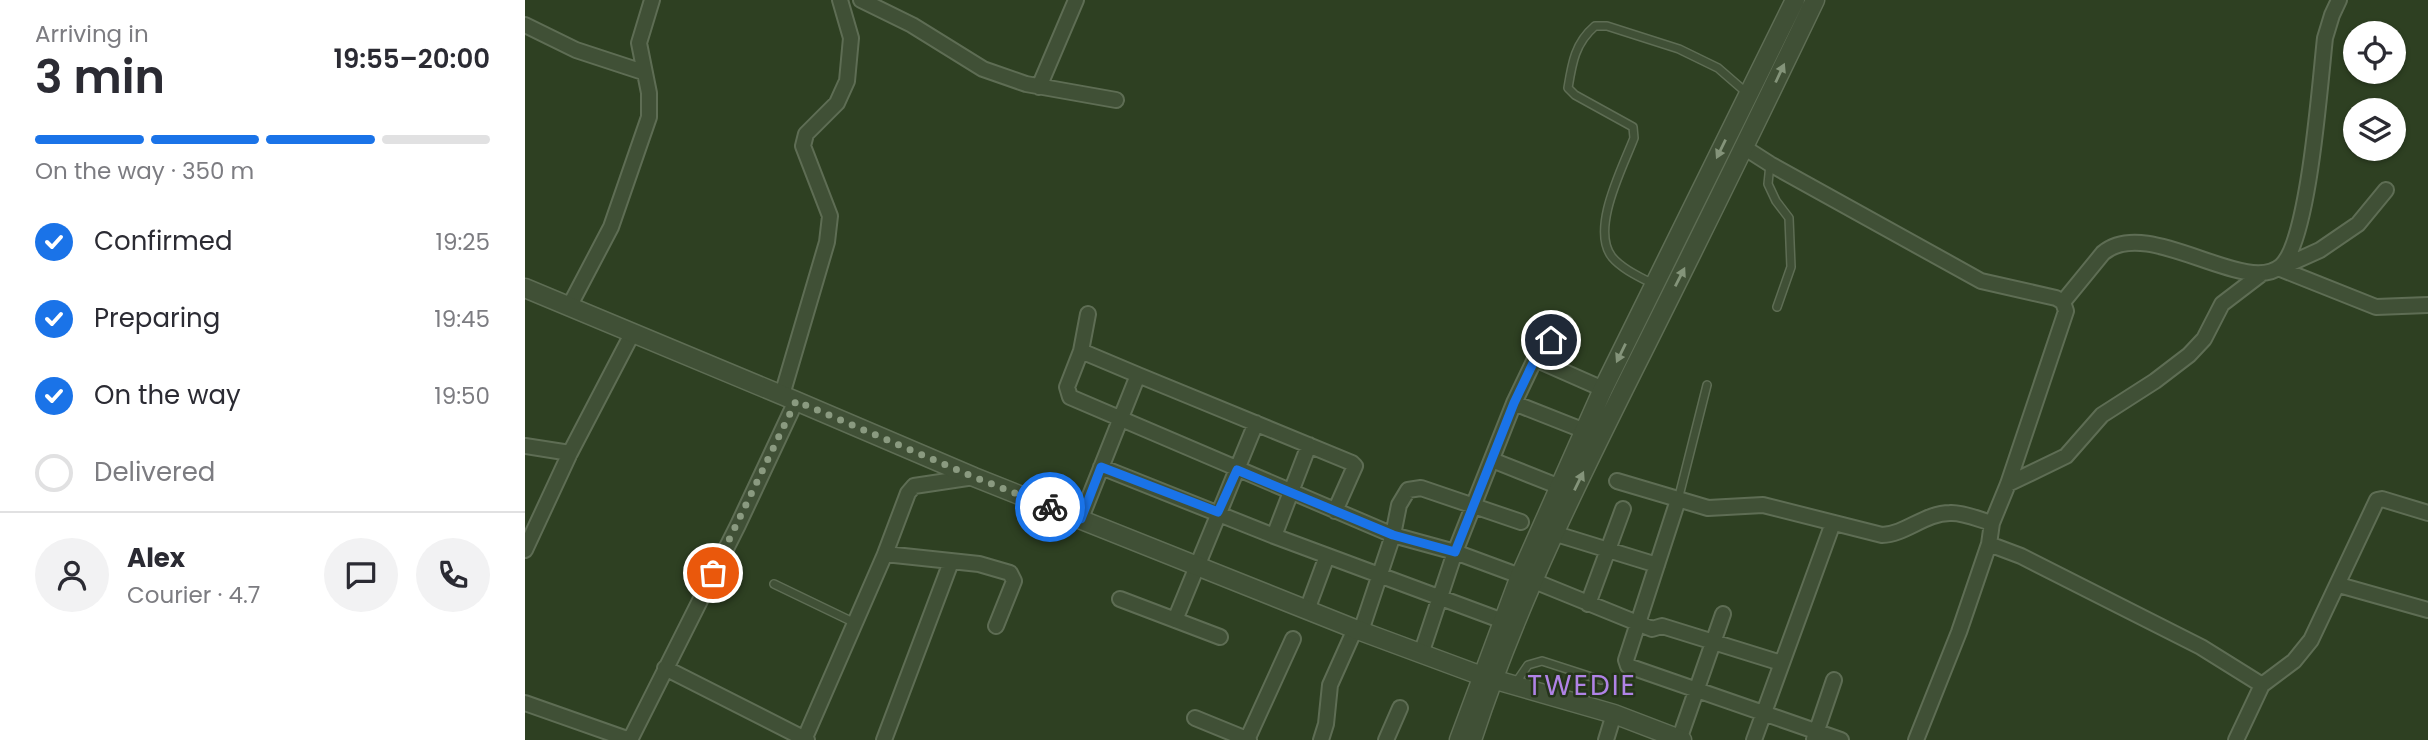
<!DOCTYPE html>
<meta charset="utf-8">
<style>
:root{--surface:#fff;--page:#f2f2f3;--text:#2b2b33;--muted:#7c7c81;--line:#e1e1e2;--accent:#1a73e8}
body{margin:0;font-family:Poppins,sans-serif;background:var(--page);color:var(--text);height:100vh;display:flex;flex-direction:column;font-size:26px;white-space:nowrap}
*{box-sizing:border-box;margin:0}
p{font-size:23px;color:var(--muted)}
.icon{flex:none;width:38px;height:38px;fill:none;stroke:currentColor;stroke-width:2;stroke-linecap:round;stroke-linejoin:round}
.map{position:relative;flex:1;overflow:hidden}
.sheet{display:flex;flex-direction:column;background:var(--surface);width:525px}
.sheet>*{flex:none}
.buttons{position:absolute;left:1818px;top:21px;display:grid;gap:14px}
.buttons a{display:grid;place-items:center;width:63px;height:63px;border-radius:50%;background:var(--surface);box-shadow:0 2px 5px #0004;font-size:35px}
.pin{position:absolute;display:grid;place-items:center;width:60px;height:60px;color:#fff;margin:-30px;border:4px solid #fff;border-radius:50%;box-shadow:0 2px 7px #0007}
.courier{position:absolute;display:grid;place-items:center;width:70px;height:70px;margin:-35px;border:5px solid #1a73e8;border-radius:50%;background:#fff;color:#222;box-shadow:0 2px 9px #0007}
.overview em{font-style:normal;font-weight:600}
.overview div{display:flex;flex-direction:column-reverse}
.overview{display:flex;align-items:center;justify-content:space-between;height:119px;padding:0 35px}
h1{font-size:46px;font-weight:600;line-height:52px}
.bar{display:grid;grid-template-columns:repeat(4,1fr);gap:10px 7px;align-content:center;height:84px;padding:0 35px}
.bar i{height:9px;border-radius:5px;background:var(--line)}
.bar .on{background:var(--accent)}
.bar p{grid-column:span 4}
.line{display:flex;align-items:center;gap:18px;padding:0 35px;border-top:2px solid var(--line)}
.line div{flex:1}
.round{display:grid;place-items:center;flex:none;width:74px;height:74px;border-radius:37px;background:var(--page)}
ol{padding:0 35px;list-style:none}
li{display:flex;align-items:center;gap:21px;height:77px}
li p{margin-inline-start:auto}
li .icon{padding:7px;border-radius:50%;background:var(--accent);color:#fff;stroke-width:4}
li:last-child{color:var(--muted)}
li i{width:38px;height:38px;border:4px solid var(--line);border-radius:50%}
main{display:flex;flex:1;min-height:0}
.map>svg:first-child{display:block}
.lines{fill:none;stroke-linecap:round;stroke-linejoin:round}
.service-casing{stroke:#5e6d54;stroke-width:10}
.minor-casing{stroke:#5e6d54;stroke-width:18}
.tertiary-casing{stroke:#5e6d54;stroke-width:21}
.service{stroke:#405036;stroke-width:7}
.minor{stroke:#405036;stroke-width:14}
.tertiary{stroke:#405036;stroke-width:18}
.oneway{fill:#84947a}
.done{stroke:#8a9a80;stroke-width:7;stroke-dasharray:0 12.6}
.route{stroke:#1a73e8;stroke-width:9}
.labels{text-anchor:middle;stroke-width:5;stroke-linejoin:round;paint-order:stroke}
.quarter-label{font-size:28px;letter-spacing:2px;fill:#b083e6;stroke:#25341b}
</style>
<main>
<section class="sheet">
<div class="overview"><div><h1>3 min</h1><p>Arriving in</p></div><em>19:55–20:00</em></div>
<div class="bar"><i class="on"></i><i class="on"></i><i class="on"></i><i></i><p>On the way · 350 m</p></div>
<ol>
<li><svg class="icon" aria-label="check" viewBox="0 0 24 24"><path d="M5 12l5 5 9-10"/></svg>Confirmed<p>19:25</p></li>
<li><svg class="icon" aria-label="check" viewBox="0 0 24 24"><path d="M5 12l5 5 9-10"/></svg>Preparing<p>19:45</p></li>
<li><svg class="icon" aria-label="check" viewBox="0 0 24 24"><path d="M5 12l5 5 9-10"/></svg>On the way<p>19:50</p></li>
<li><i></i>Delivered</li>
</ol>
<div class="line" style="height:126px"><a class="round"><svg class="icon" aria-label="person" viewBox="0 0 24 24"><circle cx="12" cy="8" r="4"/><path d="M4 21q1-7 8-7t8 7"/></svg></a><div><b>Alex</b><p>Courier · 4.7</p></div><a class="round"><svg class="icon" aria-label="chat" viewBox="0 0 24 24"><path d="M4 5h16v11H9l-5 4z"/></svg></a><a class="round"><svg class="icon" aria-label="phone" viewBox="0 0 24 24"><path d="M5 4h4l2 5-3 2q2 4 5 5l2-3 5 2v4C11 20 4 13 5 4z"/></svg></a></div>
</section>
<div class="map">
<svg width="1903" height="740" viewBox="0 0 1903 740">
<rect width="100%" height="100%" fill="#2e4022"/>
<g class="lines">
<g class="service-casing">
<path id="service" d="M1245 164 1243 184 1251 201 1264 218 1266 267 1252 307
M1128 284C1115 277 1097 269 1087 257 1065 229 1098 167 1109 138L1108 127 1050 95 1043 88C1047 63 1050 43 1070 26H1082L1154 49 1193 68 1223 94
M1153 500 1182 385
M249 584 330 623
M990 684 1003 665 1017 661 1076 680"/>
</g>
<g class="minor-casing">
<path id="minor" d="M336 0 387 25 458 69 501 84 591 100
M0 25 51 50 118 72
M514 87 551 0
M1220 148 1245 164 1456 281 1531 298 1538 302
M1753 268 1851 307 1903 305
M1755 268 1795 250 1833 224 1861 190
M1538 302 1578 253C1623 215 1720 297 1756 266 1784 241 1795 82 1800 38L1807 15 1814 0
M44 307 86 227 124 117V93L114 43 127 0
M563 314 556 351 542 387 545 397 868 535 930 552 995 576
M556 351 613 375
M1010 359 1078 389
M257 395 302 242 305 216 278 146 281 134 312 103 322 81 326 38 315 0
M989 403 1060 431
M0 446 45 453
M967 460 1035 487
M576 467 749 536 978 621
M1092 481 1183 508 1238 505 1357 535C1381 534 1400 513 1425 513 1438 512 1455 520 1467 523
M1483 484 1541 456 1577 415 1630 381 1664 355 1679 339 1697 304 1735 275
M1153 500 1101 660 1103 666 1316 740
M556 518 613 375 827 463 830 466 810 511
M1028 533 1132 565
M749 536 784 445
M1464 544 1496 556 1676 647 1737 685
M0 550 45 453 107 334
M360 554 454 564 485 573 489 581 471 626
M1009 581 1127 629 1137 626 1256 663
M1814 585 1903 610
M595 599 695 637
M1063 604 1098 509
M782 610 802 556
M650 620 731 423
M836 631 868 535 874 505 883 490 896 488 996 522
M896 654 930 552 989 403 1010 359 1040 323
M140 668 282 740
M0 703 105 740
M670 718 724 740
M1289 739 1309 680
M105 740 213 525 271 401
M279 740 360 554 383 493 389 486 449 477
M359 740 426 562
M722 740 768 639
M796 740 801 724 805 685 830 629
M861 740 875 708
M1081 740 1089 714
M1154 740 1198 614
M1229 740 1308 523
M1391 740 1434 632 1464 544 1467 523 1483 484 1541 311 1538 302
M1711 740 1737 685 1769 661 1786 640 1852 500 1857 499 1903 513"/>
</g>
<g class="tertiary-casing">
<path id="tertiary" d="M0 288 271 401 449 477 830 629 957 676 1089 714 1157 740
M934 740 995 576 1078 389 1270 0
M947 740C992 602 1057 472 1122 343 1179 229 1235 115 1290 0"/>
</g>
<use href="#service" class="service"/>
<use href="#minor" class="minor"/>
<use href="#tertiary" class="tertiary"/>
</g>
<defs><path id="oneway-solid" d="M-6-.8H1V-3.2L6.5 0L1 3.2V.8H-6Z" transform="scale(1.75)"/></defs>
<g class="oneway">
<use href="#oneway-solid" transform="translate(1255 73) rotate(-65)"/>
<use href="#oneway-solid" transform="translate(1196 149) rotate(116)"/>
<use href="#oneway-solid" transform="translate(1155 277) rotate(-63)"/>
<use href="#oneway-solid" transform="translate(1096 353) rotate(116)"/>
<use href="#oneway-solid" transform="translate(1054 481) rotate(-64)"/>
</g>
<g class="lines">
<path class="done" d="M188 573 271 401 449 477 525 507"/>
<path class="route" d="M525 507 556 519 576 467 693 512 712 470 868 535 930 552 989 403 1010 359 1026 340"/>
</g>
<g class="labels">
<g class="quarter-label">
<text x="1057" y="695">TWEDIE</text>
</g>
</g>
</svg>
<div class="buttons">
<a><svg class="icon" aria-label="locate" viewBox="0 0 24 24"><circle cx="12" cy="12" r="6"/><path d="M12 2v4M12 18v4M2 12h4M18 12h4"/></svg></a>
<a><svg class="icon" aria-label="layers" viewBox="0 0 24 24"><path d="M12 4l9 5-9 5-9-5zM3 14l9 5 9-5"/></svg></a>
</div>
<div class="pin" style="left:188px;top:573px;background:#ea580c"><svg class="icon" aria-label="bag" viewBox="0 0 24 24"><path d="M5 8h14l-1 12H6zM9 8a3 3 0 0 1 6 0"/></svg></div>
<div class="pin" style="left:1026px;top:340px;background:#1f2937"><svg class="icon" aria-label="home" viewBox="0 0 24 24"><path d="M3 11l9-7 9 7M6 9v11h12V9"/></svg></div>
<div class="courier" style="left:525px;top:507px"><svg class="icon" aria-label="bike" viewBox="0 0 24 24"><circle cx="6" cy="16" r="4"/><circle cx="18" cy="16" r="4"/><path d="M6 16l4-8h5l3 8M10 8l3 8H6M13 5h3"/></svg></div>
</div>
</main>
